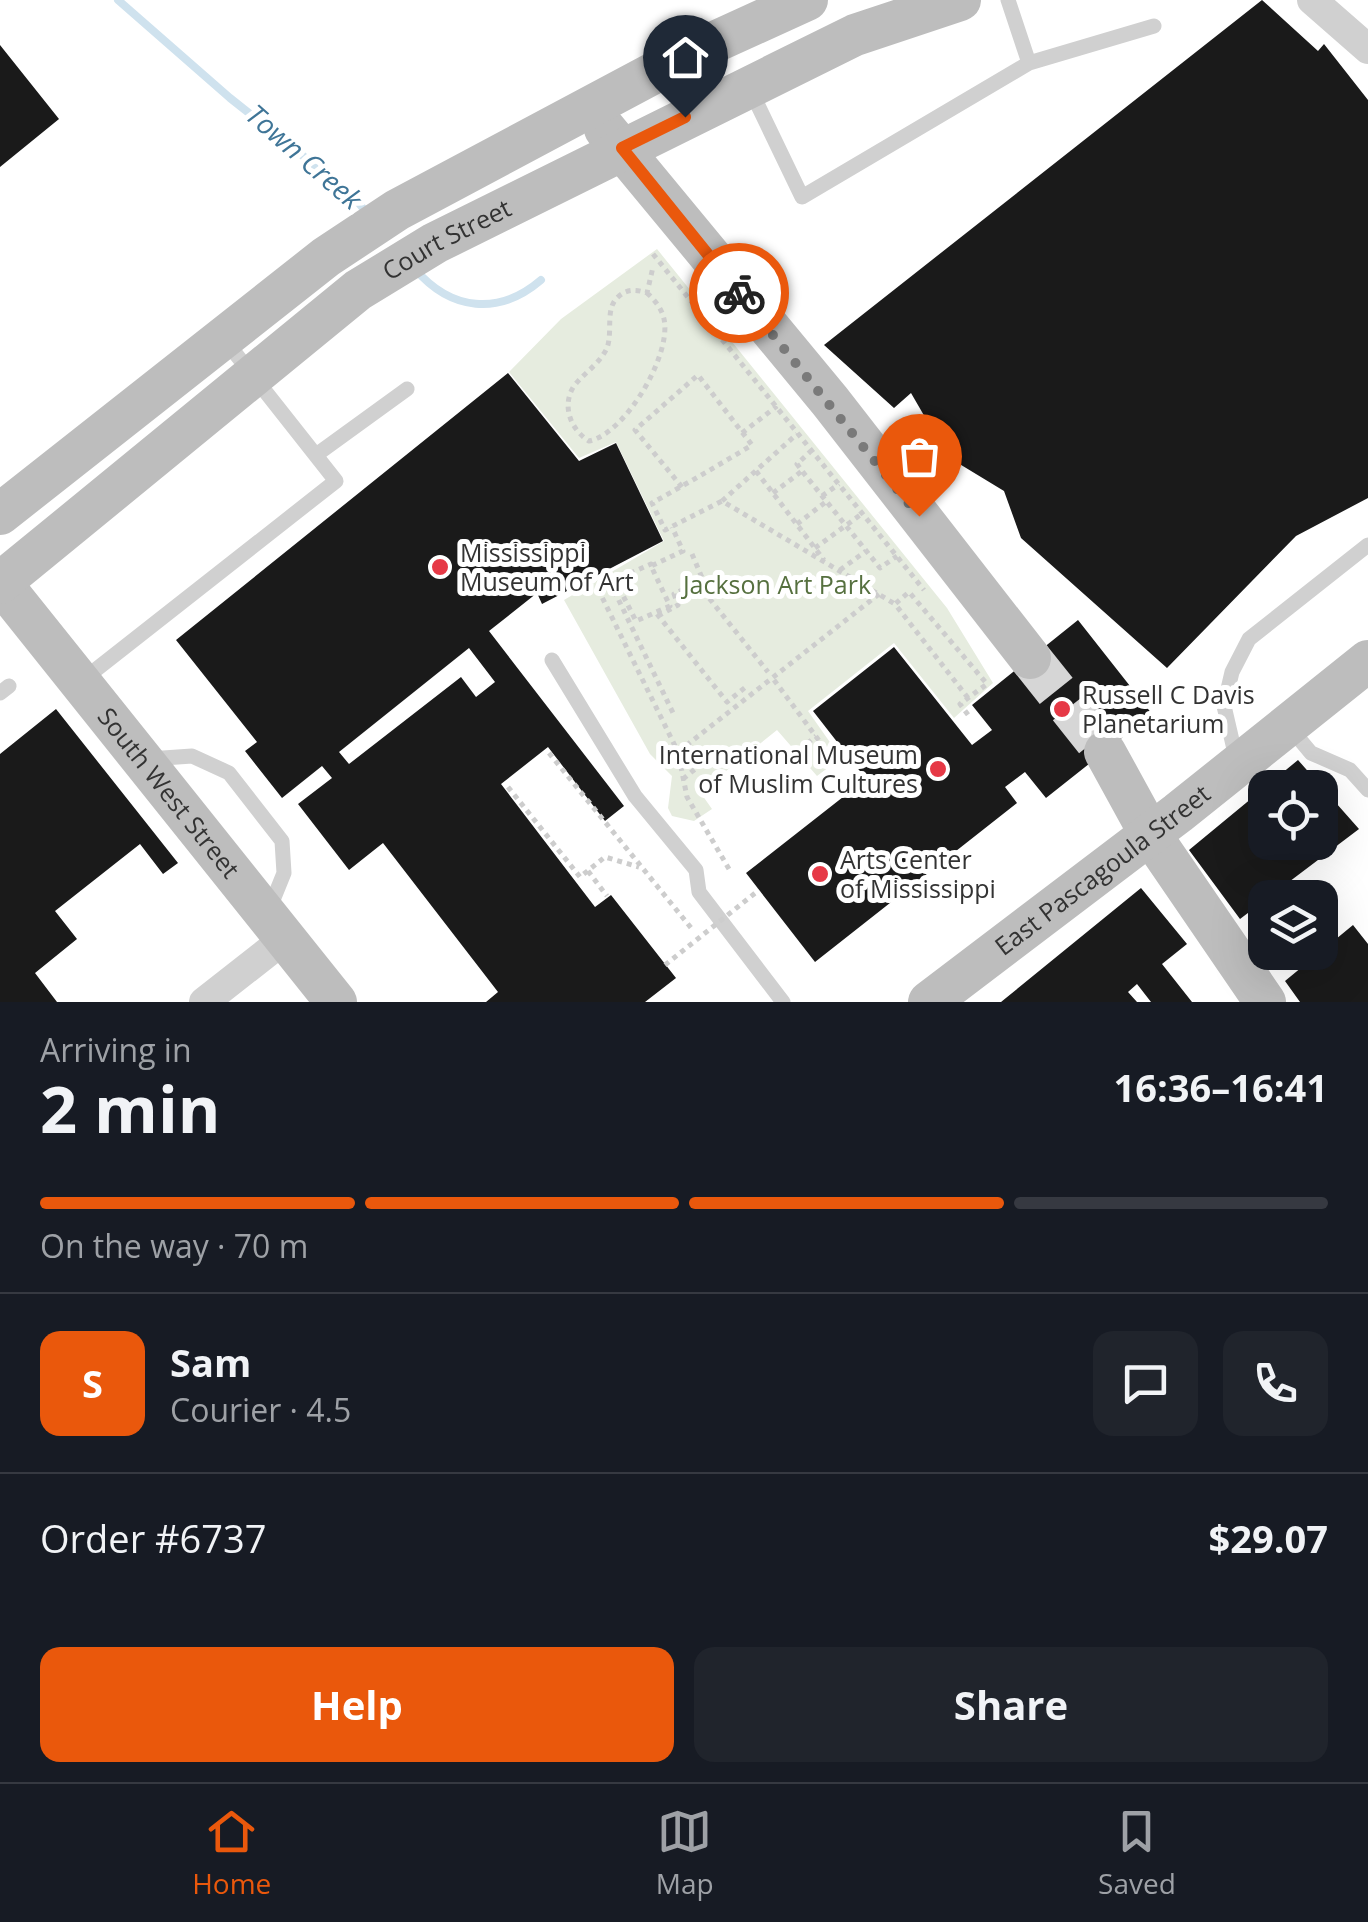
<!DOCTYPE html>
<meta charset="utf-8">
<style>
:root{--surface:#171b24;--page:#20242c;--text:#f1f3f6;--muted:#9ea1a6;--line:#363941;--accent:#ea580c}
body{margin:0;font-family:"Open Sans",sans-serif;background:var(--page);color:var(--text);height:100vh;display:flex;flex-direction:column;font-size:38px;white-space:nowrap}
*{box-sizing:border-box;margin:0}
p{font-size:32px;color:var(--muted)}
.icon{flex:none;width:55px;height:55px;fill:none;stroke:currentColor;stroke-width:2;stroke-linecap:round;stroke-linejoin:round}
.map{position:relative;height:1002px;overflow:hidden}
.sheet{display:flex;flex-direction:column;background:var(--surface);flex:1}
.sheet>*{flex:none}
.controls{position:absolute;left:1248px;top:770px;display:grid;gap:20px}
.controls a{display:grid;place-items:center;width:90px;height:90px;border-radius:20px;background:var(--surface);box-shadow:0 10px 40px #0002;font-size:50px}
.pin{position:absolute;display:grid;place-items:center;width:85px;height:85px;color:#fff;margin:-102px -42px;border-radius:50% 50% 50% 0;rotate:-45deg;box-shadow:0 0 10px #0007}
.pin .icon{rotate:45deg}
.courier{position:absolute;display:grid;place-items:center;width:100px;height:100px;margin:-50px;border:8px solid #ea580c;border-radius:50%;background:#fff;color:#222;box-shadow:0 2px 12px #0007}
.overview em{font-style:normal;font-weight:700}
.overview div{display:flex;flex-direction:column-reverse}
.overview{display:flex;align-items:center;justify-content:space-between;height:170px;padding:0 40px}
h1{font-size:65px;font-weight:700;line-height:75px}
.bar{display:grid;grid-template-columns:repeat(4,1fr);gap:15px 10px;align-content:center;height:120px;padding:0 40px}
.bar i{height:12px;border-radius:8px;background:var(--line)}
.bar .active{background:var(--accent)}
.bar p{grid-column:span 4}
.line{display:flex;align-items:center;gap:25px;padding:0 40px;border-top:2px solid var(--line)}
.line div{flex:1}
.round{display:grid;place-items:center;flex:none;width:105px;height:105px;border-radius:20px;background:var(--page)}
.cta{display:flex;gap:20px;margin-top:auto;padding:20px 40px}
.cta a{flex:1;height:115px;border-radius:20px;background:var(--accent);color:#fff;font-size:40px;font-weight:700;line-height:115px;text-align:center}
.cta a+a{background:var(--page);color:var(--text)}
.dock{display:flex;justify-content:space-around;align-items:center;height:140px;border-top:2px solid var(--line);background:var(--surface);font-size:28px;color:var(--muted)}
.dock a{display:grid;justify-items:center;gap:5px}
.dock .active{color:var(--accent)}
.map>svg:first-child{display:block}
.green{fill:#e6ecdf}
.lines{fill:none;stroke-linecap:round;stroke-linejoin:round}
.stream{stroke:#cfe2ee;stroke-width:8}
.building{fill:#1a1a1a;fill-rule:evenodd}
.secondary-tunnel{stroke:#d6d6d6;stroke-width:42;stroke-dasharray:42 21;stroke-linecap:butt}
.path{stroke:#cdcdcd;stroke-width:5;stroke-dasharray:5 5;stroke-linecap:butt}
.lane{stroke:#d0d0d0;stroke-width:15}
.street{stroke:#d0d0d0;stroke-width:30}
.secondary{stroke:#bdbdbd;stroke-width:42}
.path-bridge{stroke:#cdcdcd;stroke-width:5;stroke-dasharray:5 5;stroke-linecap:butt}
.done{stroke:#7a7a7a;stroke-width:10;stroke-dasharray:0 18}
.route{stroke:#ea580c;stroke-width:12}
.poi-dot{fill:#e63946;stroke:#fff;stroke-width:4}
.labels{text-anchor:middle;stroke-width:10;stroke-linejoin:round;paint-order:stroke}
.street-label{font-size:25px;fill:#333;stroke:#fff}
.poi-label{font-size:25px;fill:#333;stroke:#fff;text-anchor:start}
.park-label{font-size:25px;fill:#56703f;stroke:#fff}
.water-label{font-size:28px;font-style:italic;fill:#3f7597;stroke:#fff}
</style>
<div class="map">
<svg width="1368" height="1002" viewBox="0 0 1368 1002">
<rect width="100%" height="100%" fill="#fff"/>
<path class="green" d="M657 249 947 608 993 683 954 718 894 643 808 711 841 758 817 776 777 730 700 792 712 809 694 821 672 816 668 808 672 776 650 754 564 600 664 541 616 442 579 458 509 372 561 319Z"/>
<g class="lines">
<path class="stream" d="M118 0 230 98 351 194 367 213
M415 269C451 311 499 316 541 280"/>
</g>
<path class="building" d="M1262 0 1318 51 1324 44 1368 100V498L1296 536 1167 668 1021 538 1004 491 948 457 911 393 894 408 824 345Z
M0 45 59 119 0 167Z
M508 373 579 461 616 443 663 541 542 604 537 593 489 631 624 806 605 821 548 747 501 784 595 907 611 895 676 978 645 1002H486L498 992 383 843 349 870 298 804 332 778 322 766 282 798 245 751 257 742 176 640ZM469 648 495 682 476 697 461 677 349 764 339 752Z
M1078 620 1152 714 1046 798 1025 772 1005 787 1017 803 815 962 746 873 866 779 813 711 894 647 972 745 992 730 972 705Z
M56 709 178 863 163 874 140 844 55 911 77 939 35 973 57 1002H0V754Z
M1298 760 1359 829 1240 919 1189 850ZM1265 788H1320V842H1265Z
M1141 888 1187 944 1162 964 1192 1002H1151L1137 984 1128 992 1137 1002H1001Z
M1353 925 1368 944V1002H1300L1285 981Z"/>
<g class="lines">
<path class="secondary-tunnel" d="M1030 658 1105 752"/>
<path class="path" d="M653 254 924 590
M647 293C654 299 662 309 664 319 672 355 625 434 589 441 571 430 561 406 574 386 584 373 598 365 606 350 614 334 604 309 618 297 626 289 636 289 647 293L653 267
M742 433 777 406
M812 450 797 464 802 471 880 568 897 556
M756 471 824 560
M682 487 635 430 698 375 752 445C719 465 686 484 652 503L665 530 722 501 895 604
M773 493 802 471
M822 496 839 484
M722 501 797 434
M797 524 827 501
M815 548 863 513
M651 566V564L615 580 636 621 670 606 651 566 683 551 672 527
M840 570 866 551
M610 582 674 715
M697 583 768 672
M598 589 678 752
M657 614 727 702 747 686
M658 616 678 605 674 594 703 580 692 554
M774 680 832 758
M968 698 895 604 909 592 987 684 960 704 969 716
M800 750 816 736
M549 753 692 929
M683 779 700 765
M508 787 580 877 605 857 639 867
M729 869 687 797 678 752 879 594
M588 871 607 896"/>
<path class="lane" d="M1008 0 1029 63
M751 91 802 197 1029 63 1154 26
M316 455 407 389
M552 660 635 796 696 870 699 892 783 1002
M84 679 336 481 224 339
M0 693 9 686
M1291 729 1311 753 1350 770 1368 790
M149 759 192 756 229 773 282 841 284 873 269 910
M1237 762 1224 706 1232 672 1249 639 1368 545"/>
<path class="street" d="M1312 0 1368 49
M204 1002 287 937"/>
<g class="secondary">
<path d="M605 129 830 401 1030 658"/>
<path d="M0 514 326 257 397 210 697 50 807 0"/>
<path id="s1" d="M0 582 336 1002"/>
<path id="s2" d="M0 583 358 290 435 243 855 35 960 0"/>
<path d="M1105 752 1150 834 1265 1002"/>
<path id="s3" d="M929 1002 1178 813 1368 661"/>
</g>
<path class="path-bridge" d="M665 965 759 890"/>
</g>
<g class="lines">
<path class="done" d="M739 293 919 516"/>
<path class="route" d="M685 117 622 148 739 293"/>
</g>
<g class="poi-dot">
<circle cx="440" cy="567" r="10"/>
<circle cx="1062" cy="709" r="10"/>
<circle cx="938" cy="769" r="10"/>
<circle cx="820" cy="874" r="10"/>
</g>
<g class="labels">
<g class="street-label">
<text dy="9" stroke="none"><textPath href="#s2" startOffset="565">Court Street</textPath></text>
<text dy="9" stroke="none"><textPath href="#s1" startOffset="270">South West Street</textPath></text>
<text dy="9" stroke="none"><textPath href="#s3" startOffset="218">East Pascagoula Street</textPath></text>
</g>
<g class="poi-label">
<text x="460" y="562">Mississippi<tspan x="460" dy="29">Museum of Art</tspan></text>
<text x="1082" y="704">Russell C Davis<tspan x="1082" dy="29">Planetarium</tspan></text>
<text x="918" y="764" text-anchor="end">International Museum<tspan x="918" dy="29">of Muslim Cultures</tspan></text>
<text x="840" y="869">Arts Center<tspan x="840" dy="29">of Mississippi</tspan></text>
</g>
<g class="park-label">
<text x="777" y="594">Jackson Art Park</text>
</g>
<g class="water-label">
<text transform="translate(304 157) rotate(41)" y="10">Town Creek</text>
</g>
</g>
</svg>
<div class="controls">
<a><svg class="icon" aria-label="locate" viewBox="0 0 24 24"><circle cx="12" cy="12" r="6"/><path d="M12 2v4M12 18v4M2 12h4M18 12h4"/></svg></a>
<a><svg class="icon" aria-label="layers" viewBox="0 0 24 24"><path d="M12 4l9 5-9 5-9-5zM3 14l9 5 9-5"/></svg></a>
</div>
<div class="pin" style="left:919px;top:516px;background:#ea580c"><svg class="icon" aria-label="bag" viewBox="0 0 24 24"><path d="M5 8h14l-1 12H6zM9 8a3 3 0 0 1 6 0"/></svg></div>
<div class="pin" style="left:685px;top:117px;background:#1f2937"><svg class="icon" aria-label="home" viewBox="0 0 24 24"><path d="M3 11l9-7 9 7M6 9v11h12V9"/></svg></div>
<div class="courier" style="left:739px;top:293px"><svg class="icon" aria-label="bike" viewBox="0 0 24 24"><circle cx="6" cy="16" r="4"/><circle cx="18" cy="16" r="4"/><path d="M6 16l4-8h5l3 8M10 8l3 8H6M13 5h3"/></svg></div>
</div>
<section class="sheet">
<div class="overview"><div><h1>2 min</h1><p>Arriving in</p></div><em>16:36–16:41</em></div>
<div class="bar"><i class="active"></i><i class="active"></i><i class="active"></i><i></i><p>On the way · 70 m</p></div>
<div class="line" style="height:180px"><b class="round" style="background:var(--accent);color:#fff">S</b><div><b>Sam</b><p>Courier · 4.5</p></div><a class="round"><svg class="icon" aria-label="chat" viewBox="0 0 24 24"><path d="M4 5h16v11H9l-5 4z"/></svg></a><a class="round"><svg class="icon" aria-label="phone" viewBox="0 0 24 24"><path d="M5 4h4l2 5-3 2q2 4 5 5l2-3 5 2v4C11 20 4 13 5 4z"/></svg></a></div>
<div class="line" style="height:130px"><div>Order #6737</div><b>$29.07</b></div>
<div class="cta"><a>Help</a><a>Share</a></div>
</section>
<nav class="dock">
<a class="active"><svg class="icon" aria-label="home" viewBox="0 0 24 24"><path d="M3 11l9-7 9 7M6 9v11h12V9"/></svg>Home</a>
<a><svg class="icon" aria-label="map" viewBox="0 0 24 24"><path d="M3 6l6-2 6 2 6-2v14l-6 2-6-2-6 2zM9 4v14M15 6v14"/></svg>Map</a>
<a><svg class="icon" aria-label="saved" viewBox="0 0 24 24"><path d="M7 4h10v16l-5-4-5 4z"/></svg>Saved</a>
</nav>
